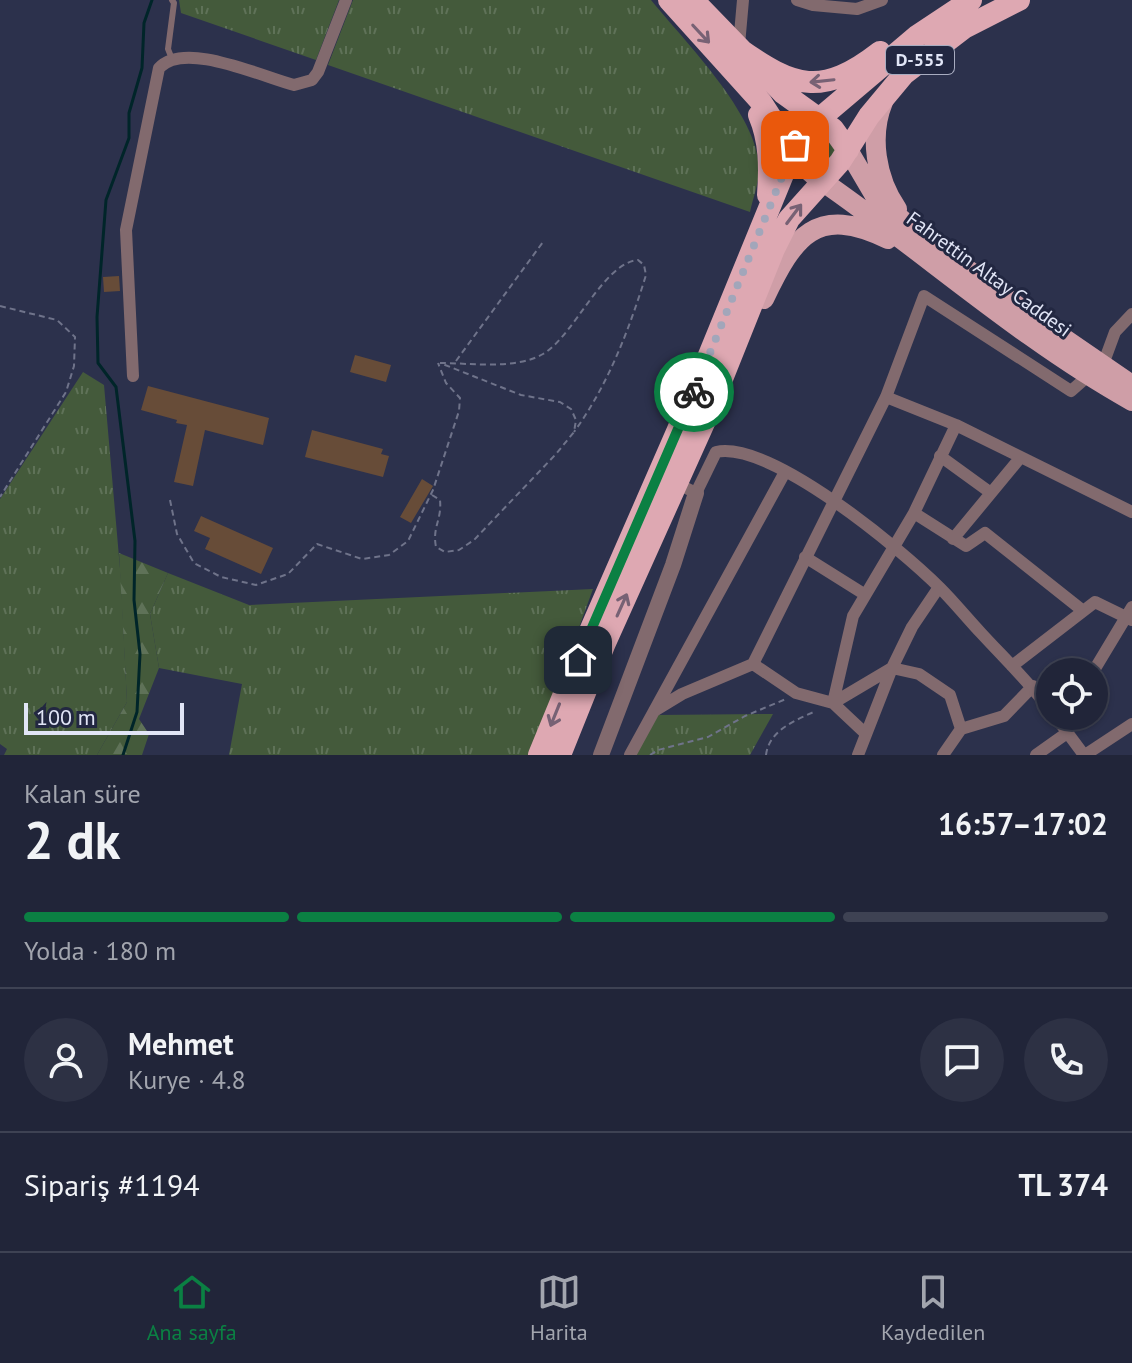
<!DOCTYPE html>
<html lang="tr">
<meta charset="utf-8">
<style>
:root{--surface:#212539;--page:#2d3144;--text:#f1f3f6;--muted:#a2a5ae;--line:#3e4253;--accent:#0b8043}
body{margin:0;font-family:"PT Sans",sans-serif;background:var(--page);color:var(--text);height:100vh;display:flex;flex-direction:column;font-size:30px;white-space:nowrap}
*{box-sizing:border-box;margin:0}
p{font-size:26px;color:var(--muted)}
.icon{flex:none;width:44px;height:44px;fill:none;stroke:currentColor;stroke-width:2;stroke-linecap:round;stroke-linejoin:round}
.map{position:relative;height:755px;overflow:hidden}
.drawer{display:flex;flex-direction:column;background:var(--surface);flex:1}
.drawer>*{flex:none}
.fabs{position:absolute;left:1036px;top:658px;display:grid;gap:16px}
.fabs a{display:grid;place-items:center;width:72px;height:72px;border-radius:50%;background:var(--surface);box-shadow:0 2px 6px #0004,0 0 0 2px var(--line);font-size:40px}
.scale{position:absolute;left:24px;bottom:20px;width:160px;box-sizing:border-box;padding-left:8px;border:4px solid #e1e5f6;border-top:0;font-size:22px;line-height:28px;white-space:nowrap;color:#e1e5f6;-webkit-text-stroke:6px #222741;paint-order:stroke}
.pin{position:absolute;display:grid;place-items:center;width:68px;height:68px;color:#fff;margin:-34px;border-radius:16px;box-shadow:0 4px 12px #0006}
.courier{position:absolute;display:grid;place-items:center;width:80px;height:80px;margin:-40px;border:6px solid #0b8043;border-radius:50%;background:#fff;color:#222;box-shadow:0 2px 10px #0007}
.overview em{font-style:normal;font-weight:700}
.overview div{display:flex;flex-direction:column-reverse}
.overview{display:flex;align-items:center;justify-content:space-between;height:136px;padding:0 24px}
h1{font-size:52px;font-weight:700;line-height:60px}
.bar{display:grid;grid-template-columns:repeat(4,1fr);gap:12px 8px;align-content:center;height:96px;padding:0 24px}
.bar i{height:10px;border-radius:6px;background:var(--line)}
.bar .current{background:var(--accent)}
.bar p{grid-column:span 4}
.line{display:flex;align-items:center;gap:20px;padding:0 24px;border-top:2px solid var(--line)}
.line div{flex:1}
.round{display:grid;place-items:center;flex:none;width:84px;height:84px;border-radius:42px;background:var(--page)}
.dock{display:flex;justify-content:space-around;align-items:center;height:112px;border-top:2px solid var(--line);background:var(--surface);font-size:22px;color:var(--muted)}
.dock a{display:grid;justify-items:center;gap:4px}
.dock .current{color:var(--accent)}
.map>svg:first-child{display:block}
.grass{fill:url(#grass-tufts)}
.forest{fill:url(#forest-firs)}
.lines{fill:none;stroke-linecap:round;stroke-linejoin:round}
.stream{stroke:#002529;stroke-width:3}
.building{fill:#674c38}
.path{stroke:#6f738a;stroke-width:2;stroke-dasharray:6 4;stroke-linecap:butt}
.service{stroke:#826a6e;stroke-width:6}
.minor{stroke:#826a6e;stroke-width:12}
.tertiary{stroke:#826a6e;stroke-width:16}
.primary{stroke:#cf9ea7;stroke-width:20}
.trunk{stroke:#dea8b2;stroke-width:22}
.oneway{stroke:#776174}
.done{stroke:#a2a6ba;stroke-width:8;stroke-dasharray:0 14.4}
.route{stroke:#0b8043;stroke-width:10}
.labels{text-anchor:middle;stroke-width:6;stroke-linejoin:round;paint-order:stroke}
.shield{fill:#222741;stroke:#a8acc0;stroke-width:2}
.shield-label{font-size:18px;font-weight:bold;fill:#e1e5f6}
.street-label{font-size:20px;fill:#e1e5f6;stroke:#222741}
</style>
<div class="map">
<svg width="1132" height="755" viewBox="0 0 1132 755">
<defs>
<pattern id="grass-tufts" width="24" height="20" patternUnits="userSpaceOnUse" patternTransform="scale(2)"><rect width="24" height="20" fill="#445a3b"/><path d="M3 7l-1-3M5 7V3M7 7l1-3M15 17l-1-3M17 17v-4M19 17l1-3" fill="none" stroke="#5f7258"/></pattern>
<pattern id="forest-firs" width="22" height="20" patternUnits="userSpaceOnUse" patternTransform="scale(2)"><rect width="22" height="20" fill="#445a3b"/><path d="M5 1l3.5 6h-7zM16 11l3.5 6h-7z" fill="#5f7258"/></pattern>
</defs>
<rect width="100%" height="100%" fill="#2c314c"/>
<path class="grass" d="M179 0H339L316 60 181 13Z
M353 0H651C684 41 759 115 759 169 759 183 753 198 750 212L328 65Z
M818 133H824L838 148 823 168 807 161 804 144Z
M83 372 104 385 121 580 127 702 97 755H4L7 749 0 744V499Z
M168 573 249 605 593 589 551 704 529 755H229L242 684 159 668 150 614Z
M773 714 750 755H635L657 715Z"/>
<path class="forest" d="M119 553 168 573 150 614 159 668 139 719 149 734 142 755H97L127 702Z"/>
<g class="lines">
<path class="stream" d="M123 755 137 712 140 654 134 600 135 541 116 387 98 363 97 317 106 200 129 138V113L142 68 144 23 152 0"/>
</g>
<path class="building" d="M119 276 120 291 104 292 103 277Z
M355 355 391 365 386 382 350 372Z
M148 386 269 418 263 445 205 430 193 486 174 482 187 425 176 423 177 420 141 410Z
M312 430 383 449 381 454 389 456 383 477 305 457Z
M422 479 433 486 411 523 400 517Z
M201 516 273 548 261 574 205 549 210 538 194 531Z"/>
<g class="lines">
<path class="path" d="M0 306 57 320 75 337 74 366 66 392 0 497
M456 361 543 242
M440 363C471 363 515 370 543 354 574 336 603 263 638 260L644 265 646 275C629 330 608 385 574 432
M432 495 440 500C442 520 432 527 436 547L445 552 459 550 474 540 556 454 574 432 576 420 571 409 560 402 521 395 440 363
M170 500 177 534 194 563 221 577 256 585 288 574 317 544 362 559 389 555 408 541 433 490 459 411 460 398 446 383 438 363
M650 755 658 750 708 737 745 716 786 699
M766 755C769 730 796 720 816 711"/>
<path class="service" d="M172 59 168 49 174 3 172 0"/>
<path class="minor" d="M797 0 813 5 857 9 882 0
M739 45 743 0
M1101 370 1115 332 1132 314
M133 376 126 230 159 68C185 40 262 77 294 85L312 80 318 72 346 0
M886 397 956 425 1132 512
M940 456 991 493
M676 483 696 493 716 452C770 440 901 549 940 588 954 602 967 618 981 633 1004 658 1029 682 1050 710
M914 513 966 546 985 533 1082 610
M953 539 1020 458
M805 557 864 594
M753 664 886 397 924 296 1071 391 1088 376
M1012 666 1095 602 1132 620
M1093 672 1132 607
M654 711 682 694 753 664 796 693 833 703 892 668 919 674 950 695 961 729
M1055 716 1084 755
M866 734 833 703 853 616 914 513 956 425
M630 755 785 472
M858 755 892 668 912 627 939 587
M943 755 961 729 1004 716 1033 686
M1036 755 1067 733 1074 716
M1085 755 1132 724"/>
<path class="tertiary" d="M601 755 673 565 696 493"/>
<path class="primary" d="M883 102C869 136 876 179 897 209
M848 150 875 196 911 228 1024 311 1132 385
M822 181C926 253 1021 339 1132 401
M764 299C794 236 816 204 888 239"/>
<path class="trunk" d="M669 0 761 102 799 161 822 181
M693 0 783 93 833 129 848 150
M738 48C794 88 822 97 880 52
M759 115C770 141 770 167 768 195
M539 755 590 631 687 409 795 145 812 125 917 36 971 0
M560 755 605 643 708 414 774 249 789 219 840 162 869 116 904 74 964 28 1019 0"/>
</g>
<defs><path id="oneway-shaft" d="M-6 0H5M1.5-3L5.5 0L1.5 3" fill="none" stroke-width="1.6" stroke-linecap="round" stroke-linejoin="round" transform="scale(2)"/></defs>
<g class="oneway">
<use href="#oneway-shaft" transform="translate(701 34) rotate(47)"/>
<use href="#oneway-shaft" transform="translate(822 81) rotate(174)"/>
<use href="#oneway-shaft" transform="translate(794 214) rotate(-53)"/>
<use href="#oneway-shaft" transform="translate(622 605) rotate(-66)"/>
<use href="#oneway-shaft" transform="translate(555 715) rotate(112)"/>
</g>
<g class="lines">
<path class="done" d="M694 392 795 145"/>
<path class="route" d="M578 660 694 392"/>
</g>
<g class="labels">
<rect class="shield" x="886" y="46" width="68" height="28" rx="6"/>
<g class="shield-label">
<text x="920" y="66">D-555</text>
</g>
<g class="street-label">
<text transform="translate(989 274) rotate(36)" y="7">Fahrettin Altay Caddesi</text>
</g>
</g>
</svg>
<div class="fabs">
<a><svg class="icon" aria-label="locate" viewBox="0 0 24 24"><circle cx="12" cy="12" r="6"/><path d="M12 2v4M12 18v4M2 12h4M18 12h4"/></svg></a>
</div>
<div class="scale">100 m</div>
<div class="pin" style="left:795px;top:145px;background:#ea580c"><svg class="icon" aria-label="bag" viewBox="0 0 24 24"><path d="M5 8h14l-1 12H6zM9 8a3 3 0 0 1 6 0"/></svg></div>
<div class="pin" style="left:578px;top:660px;background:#1f2937"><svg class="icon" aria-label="home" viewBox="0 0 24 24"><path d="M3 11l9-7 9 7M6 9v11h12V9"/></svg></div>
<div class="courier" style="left:694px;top:392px"><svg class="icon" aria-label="bike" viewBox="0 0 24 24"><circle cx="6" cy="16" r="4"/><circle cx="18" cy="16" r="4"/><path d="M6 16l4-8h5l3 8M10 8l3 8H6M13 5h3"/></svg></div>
</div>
<section class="drawer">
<div class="overview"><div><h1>2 dk</h1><p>Kalan süre</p></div><em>16:57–17:02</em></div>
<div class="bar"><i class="current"></i><i class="current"></i><i class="current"></i><i></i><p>Yolda · 180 m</p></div>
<div class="line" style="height:144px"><a class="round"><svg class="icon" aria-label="person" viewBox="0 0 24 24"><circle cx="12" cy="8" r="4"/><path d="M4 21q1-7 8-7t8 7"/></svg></a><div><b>Mehmet</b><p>Kurye · 4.8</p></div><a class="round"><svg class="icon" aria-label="chat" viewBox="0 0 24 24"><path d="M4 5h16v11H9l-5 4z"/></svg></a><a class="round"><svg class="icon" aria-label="phone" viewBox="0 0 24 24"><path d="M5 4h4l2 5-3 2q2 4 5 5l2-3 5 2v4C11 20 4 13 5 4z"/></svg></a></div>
<div class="line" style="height:104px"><div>Sipariş #1194</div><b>TL 374</b></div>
</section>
<nav class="dock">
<a class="current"><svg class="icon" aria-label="home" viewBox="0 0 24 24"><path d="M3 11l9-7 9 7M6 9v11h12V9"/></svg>Ana sayfa</a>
<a><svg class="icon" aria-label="map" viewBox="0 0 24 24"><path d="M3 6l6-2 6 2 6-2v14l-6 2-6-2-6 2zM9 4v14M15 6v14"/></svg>Harita</a>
<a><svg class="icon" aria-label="saved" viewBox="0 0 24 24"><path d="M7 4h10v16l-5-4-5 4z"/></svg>Kaydedilen</a>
</nav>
